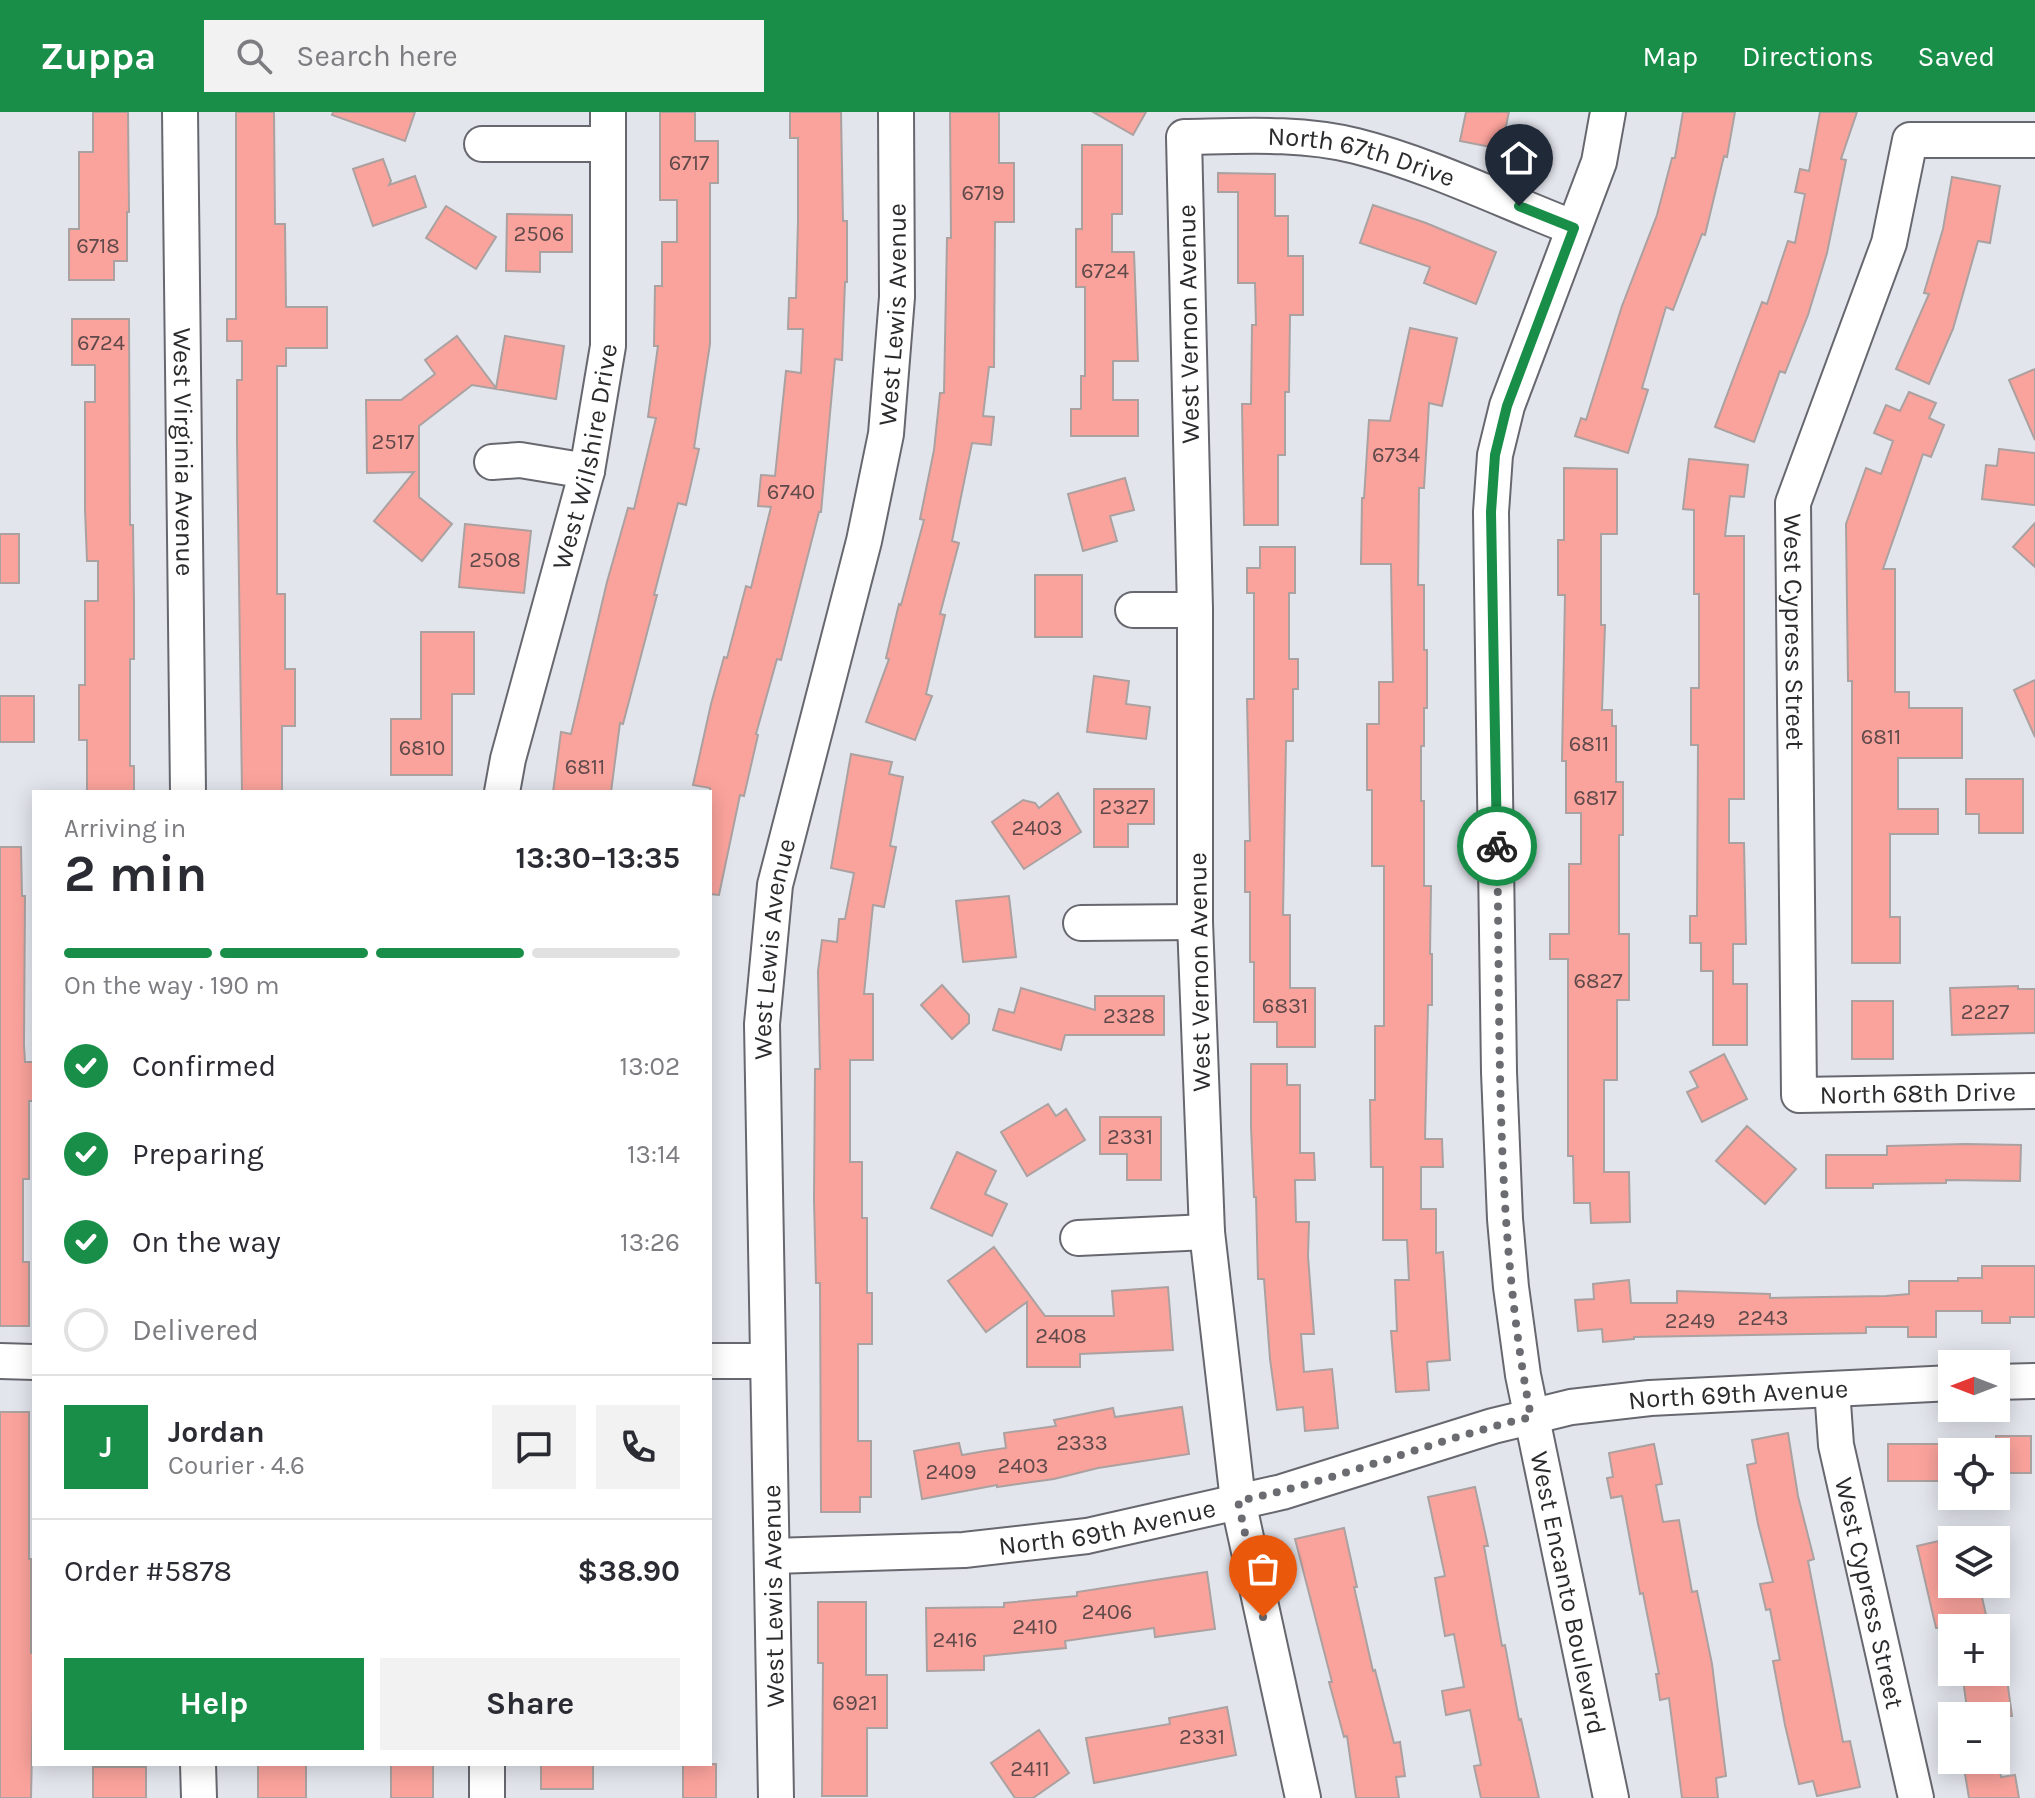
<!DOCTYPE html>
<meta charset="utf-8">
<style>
:root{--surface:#fff;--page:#f2f2f3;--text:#2b2b33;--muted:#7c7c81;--line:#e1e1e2;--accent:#198e49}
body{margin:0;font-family:Karla,sans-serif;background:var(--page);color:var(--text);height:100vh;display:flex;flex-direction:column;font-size:30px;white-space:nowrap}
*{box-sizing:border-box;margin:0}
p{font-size:26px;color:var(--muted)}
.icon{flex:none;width:44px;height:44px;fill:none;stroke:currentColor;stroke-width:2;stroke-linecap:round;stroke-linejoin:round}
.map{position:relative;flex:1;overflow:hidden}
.details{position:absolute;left:32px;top:678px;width:680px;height:976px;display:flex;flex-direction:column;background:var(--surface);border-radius:0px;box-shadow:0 4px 20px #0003}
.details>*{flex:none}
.needle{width:52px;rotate:270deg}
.buttons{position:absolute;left:1938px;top:1238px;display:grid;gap:16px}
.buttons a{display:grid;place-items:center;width:72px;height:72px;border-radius:0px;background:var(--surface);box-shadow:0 4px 20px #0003;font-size:40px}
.pin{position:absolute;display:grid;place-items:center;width:68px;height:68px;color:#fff;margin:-82px -34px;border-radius:50% 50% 50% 0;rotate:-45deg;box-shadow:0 0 8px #0007}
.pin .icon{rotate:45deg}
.courier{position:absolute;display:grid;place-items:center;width:80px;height:80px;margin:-40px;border:6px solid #198e49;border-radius:50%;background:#fff;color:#222;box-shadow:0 2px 10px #0007}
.summary em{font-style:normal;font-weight:700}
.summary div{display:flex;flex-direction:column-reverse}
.summary{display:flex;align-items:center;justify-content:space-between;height:136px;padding:0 32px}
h1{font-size:52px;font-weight:700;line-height:60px}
.bar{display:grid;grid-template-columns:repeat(4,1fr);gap:12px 8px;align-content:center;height:96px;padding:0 32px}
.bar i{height:10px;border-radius:6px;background:var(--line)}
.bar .selected{background:var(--accent)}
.bar p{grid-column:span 4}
.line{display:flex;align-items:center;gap:20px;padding:0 32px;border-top:2px solid var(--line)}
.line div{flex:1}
.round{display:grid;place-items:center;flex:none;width:84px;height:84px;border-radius:0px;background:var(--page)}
ol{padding:0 32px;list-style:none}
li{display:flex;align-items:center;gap:24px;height:88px}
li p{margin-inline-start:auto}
li .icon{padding:8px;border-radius:50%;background:var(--accent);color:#fff;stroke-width:4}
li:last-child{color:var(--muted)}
li i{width:44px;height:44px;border:4px solid var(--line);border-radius:50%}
.primary-button{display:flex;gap:16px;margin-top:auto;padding:16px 32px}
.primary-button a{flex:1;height:92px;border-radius:0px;background:var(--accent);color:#fff;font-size:32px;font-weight:700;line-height:92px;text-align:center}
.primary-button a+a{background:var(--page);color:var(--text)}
header{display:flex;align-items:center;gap:48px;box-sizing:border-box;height:112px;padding:0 40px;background:var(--accent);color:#fff}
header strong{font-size:38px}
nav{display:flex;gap:44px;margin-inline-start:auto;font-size:28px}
.search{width:560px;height:72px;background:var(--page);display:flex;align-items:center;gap:20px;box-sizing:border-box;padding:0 28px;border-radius:0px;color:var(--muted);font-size:30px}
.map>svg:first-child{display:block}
.building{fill:#faa39c;stroke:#aaa1a0;stroke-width:2}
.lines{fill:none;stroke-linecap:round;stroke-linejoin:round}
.minor-casing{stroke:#67686f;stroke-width:38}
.minor{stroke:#fff;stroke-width:34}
.done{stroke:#6b6c71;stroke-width:8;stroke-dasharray:0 14.4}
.route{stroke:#198e49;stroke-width:10}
.labels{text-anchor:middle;stroke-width:6;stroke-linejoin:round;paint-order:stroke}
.number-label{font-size:22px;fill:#5f494a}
.street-label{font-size:26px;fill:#2b2b2e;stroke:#fff}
</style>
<header>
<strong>Zuppa</strong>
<div class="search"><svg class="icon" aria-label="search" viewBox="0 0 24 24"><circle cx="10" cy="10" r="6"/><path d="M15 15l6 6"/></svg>Search here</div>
<nav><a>Map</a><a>Directions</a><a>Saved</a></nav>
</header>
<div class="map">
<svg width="2035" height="1686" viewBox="0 0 2035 1686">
<rect width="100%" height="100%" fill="#e3e5ed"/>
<path class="building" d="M93 0H128L129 100H127V149H114V168H69V117H79V40H93Z
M236 0H274L275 112H285L286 195H327V236H286V254H277V482H285V557H295V614H282V680H242L237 328V268H242V229H227V207H236Z
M333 0H415L405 29 332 3Z
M660 0H695V29H718V71H710V232L694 336 699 337 686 393 678 391 654 483H657L623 612 620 611 611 680H553L561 620 571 622 607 470 628 396 634 397 656 306 648 305 658 234H654L655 174H662V130H677V88H660Z
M790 0H841L843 109H847V170H845L842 248 835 247 821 400H819L781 548 777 547 756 622 758 623 744 684 740 683 719 783 710 782V676L693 673 711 592 724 545 727 546 746 474 751 476 771 395 758 394 761 363 775 364 786 259 801 261 803 217H788L789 186H796L798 109V26H790Z
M950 0H999V51H1014V110H995L994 255H989L983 304 994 305 991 333 972 331 952 429 959 431 940 502 945 503 926 582 932 584 915 628 866 610 889 547 886 546 899 492 901 493 924 408 920 407 934 338 940 281H944L947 126H951Z
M1093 0H1146L1133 23Z
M1466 0H1509L1501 37 1460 29Z
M1683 0H1735L1727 45 1724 44 1705 123 1702 122 1673 198 1666 195 1642 276 1648 278 1628 341 1575 324 1581 306 1586 308 1622 194 1657 103 1672 46H1675Z
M1820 0H1857L1841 47 1846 48 1827 141 1808 203 1785 261 1780 259 1754 330 1715 315 1762 190 1767 192 1788 129 1795 131 1805 82 1795 80 1800 57 1809 59Z
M1082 33H1122V102H1112V140H1134L1138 249H1113V288H1138V324H1071V297H1081V264H1085V175H1076V117H1082Z
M383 47 391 69 389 73 415 64 426 95 373 114 353 57Z
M1218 61 1275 62V104H1288V144H1303V203H1290L1289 280H1285V343H1278V413H1244L1242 292H1251L1252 213H1256L1255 171H1238V80H1218Z
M1952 65 2000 74 1990 131 1978 129 1953 217 1929 272 1896 257 1929 182 1924 181 1943 117Z
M1373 93 1426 111 1496 140 1476 192 1424 171 1430 155 1360 131Z
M446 94 496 125 476 157 426 126Z
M507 102 572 103V140H540V160L506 159Z
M72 207H129L130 413H133L134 489V547H130V654H134V680H87V628H79V573H85V489H98V449H87L85 397V290H95V253H72Z
M1410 216 1457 226 1442 294 1429 291 1424 376H1419L1418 473H1424V538H1427V596H1424V634H1421V689H1424V774H1431L1430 842H1432V893H1428L1425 1027H1442L1443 1055H1421V1097H1436V1141L1443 1140 1450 1248 1427 1250 1429 1278 1396 1280 1391 1219H1397L1395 1168H1409L1407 1128H1383V1055H1371L1370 988H1375V914H1384V754H1372V678H1367V612H1379V570H1393L1391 452H1361L1362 386H1364L1369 308 1390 309Z
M457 224 496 276 505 224 564 234 556 287 472 273 419 314V385L452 412 422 449 374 409 414 360 367 361 366 288H401L435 262 425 248Z
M2035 257V328L2009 268Z
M1909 280 1936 291 1929 306 1944 313 1931 345 1923 342 1883 457H1895V580H1909V596H1962V646H1898V697H1938V722H1890V805H1900V851H1852V569H1848L1846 412 1866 356 1881 362 1893 329 1874 321 1886 293 1900 299Z
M1999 337 2035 341V393L1982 387 1986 353 1997 354Z
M1689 347 1748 353 1744 385 1730 384 1725 424H1744V687H1729V731H1744L1746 832H1733V872H1747V933H1713V859H1701V831H1690V804H1697L1698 633H1691V576H1699V482H1694V398L1683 397Z
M1564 356 1617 357V422H1601V513H1605L1602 598H1612V614H1616V670H1623V723H1619V822H1629V888H1617V968H1604V1060H1629L1630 1110 1591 1111 1590 1091H1574L1573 1044H1568V847H1550V822H1569V752H1581V701H1566V649H1562L1565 483H1558V428H1564Z
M1125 366 1134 398 1110 404 1117 429 1083 439 1068 382Z
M2035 411V455L2013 435Z
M465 412 531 419 524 481 459 475Z
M0 422H19V471H0Z
M1260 435H1295V481H1289V547H1298V577H1293V629H1286L1283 803H1290V876H1315V935H1277V910H1254V850H1250V780H1245V729H1250L1247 587H1254V481H1247V456H1260Z
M1035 463H1082V525H1035Z
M421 520H474V582H452V663H391V607H421Z
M1094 564 1129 569 1126 592 1150 595 1146 627 1087 620Z
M2035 568V625L2014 578Z
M0 584H34V630H0Z
M851 642 892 650 889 662 903 665 890 734 896 735 884 795 873 793 864 882H873V948H850V1050H862V1106H867V1181H872V1232H858V1329H871V1385H860V1400H821L820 1171H816L814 1087 815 957H820L818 859 822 828 837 830 839 807H845L854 761 831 756Z
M1966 667H2023V721H1979V702H1966Z
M1094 677H1154V712H1128V735H1094Z
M1058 681 1081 720 1024 757 992 710 1023 688 1035 691 1039 696Z
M0 735H21L22 784H25L24 933 25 950H34V989H29V1067H23V1150H29V1214H0Z
M1009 784 1016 845 963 850 956 789Z
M942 873 969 903V911L952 927 921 893Z
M2018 874V877H2035V921L1952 923 1950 876Z
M1021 876 1095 898V884H1164V923H1065L1061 938 993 918 999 897 1014 901Z
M1852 889H1893V947H1852Z
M1724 942 1747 987 1702 1010 1687 980 1698 975 1690 960Z
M1251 952H1287V973H1300V1041H1314L1315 1068H1295L1296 1110H1309L1308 1144 1314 1222H1301L1304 1260 1332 1257 1338 1316 1305 1319 1303 1295 1277 1298 1270 1247 1264 1167H1258L1256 1085H1254L1251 1015Z
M1048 992 1056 1004 1066 997 1085 1028 1027 1064 1001 1020Z
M1100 1005H1161V1068H1127V1042H1100Z
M1747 1014 1796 1057 1765 1092 1716 1049Z
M1965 1032 2021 1033 2020 1069 1946 1068V1071L1873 1072V1076H1826V1043H1887V1034Z
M957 1040 996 1059 985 1082 1007 1092 992 1124 931 1096Z
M994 1135 1045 1204H1114L1112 1179 1168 1175 1173 1238 1080 1242V1255H1027V1190L986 1220 948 1169Z
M1982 1154H2035V1205H2010V1211H1982V1199H1936V1225H1908V1215H1866V1221L1634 1225V1227L1603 1230 1602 1217 1578 1219 1575 1188 1594 1187 1593 1172 1629 1168 1631 1191H1677V1179L1770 1182V1186L1886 1184 1909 1182V1169H1958V1166H1982Z
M1182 1295 1189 1342 1098 1356 1054 1367 997 1375V1373L922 1387 914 1339 959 1331 962 1343 985 1339 1006 1336 1004 1321 1056 1314 1054 1308 1113 1296 1115 1305Z
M0 1300H29V1447H31V1541H34L31 1686H0Z
M1788 1321 1798 1384 1814 1447 1808 1449 1843 1630 1850 1629 1860 1675 1817 1684 1813 1669 1799 1672 1785 1613 1773 1549 1780 1548 1770 1497 1766 1498 1760 1472 1773 1470 1758 1412 1747 1353 1756 1351 1752 1328Z
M1996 1324H2031V1361H1996Z
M1654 1332 1662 1372 1656 1373 1663 1410 1679 1408 1692 1480 1697 1479 1712 1552 1726 1664 1716 1666 1718 1686H1682L1669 1586 1660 1588 1656 1562H1659L1643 1481 1640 1482 1622 1384 1611 1386 1607 1366 1613 1365 1609 1341Z
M1888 1332H1952V1369H1888Z
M1475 1375 1488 1434H1484L1502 1534 1505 1533 1519 1608 1521 1607 1539 1686H1481L1474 1654 1481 1653 1470 1598 1446 1603 1442 1579 1464 1575 1454 1522 1445 1524 1435 1466 1445 1464 1428 1385Z
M1344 1416 1357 1475H1354L1373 1559 1375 1558 1394 1631 1400 1630 1405 1664 1396 1665 1399 1686H1356L1347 1624 1344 1625 1329 1570H1332L1295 1427Z
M1952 1426V1472H1979L1989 1516H1936L1917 1434Z
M1207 1460 1215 1517 1155 1525 1154 1516 1065 1529 1066 1536 984 1544V1558L927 1559 926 1496 1004 1495V1491L1077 1484V1480Z
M818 1490H866V1563H887V1616H867V1684H822L823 1551H818Z
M1962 1560H2006L2012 1604H1968Z
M1227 1595 1236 1643 1094 1671 1086 1626 1170 1612 1169 1606Z
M1039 1618 1069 1661 1033 1686H1015L991 1651Z
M1974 1648H1998L2001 1665 2015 1663 2019 1686H1969L1963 1650Z
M258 1652H306V1686H258Z
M391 1652H433V1686H391Z
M541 1652H593V1677H541Z
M683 1652H716V1686H683Z
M93 1655H146V1686H93Z"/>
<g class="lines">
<g class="minor-casing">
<g id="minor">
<path id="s1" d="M180 0 188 680"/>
<path id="s2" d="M1608 0 1599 50 1507 294 1495 343 1491 400 1499 960 1505 1107 1511 1175 1523 1263 1611 1686"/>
<path id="s3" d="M2035 28H1910L1889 131 1793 391 1799 983 2035 979"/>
<path d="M482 32H608"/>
<path d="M492 350 520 348 587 359"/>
<path d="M1133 498H1195"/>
<path id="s4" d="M502 680 508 647 587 359 608 234V0"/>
<path d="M1081 811 1195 810"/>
<path d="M1078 1126 1207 1120"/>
<path d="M0 1249 34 1250"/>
<path d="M710 1249H767"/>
<path d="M1996 1270 2035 1269"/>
<path id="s5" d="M1832 1277 1836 1333 1916 1686"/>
<path id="s6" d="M773 1444 964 1438 1087 1424 1282 1380 1493 1314 1571 1295 1650 1286 1952 1271"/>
<path d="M198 1652 199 1686"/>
<path d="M487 1652V1686"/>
<path id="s7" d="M776 1686 762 912 775 773 864 429 886 322 897 185 896 0"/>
<path id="s8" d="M1303 1686 1238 1389 1207 1120 1195 810V498L1184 25C1241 24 1300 20 1356 34 1428 52 1504 89 1574 116"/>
</g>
</g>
<use href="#minor" class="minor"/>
</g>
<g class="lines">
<path class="done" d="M1263 1505 1238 1389C1338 1369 1432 1328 1531 1305 1494 1117 1501 925 1497 734"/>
<path class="route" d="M1497 734 1491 400 1495 343 1507 294 1574 116 1519 94"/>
</g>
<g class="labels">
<g class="number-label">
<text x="689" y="58">6717</text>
<text x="983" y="88">6719</text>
<text x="539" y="129">2506</text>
<text x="98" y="141">6718</text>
<text x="1105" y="166">6724</text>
<text x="101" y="238">6724</text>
<text x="393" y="337">2517</text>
<text x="1396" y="350">6734</text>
<text x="791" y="387">6740</text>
<text x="495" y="455">2508</text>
<text x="1881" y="632">6811</text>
<text x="1589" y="639">6811</text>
<text x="422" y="643">6810</text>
<text x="585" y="662">6811</text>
<text x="1595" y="693">6817</text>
<text x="1124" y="702">2327</text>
<text x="1037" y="723">2403</text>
<text x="1598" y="876">6827</text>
<text x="1285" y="901">6831</text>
<text x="1985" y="907">2227</text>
<text x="1129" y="911">2328</text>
<text x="1130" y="1032">2331</text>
<text x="1763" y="1213">2243</text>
<text x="1690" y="1216">2249</text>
<text x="1061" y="1231">2408</text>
<text x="1082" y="1338">2333</text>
<text x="1023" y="1361">2403</text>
<text x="951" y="1367">2409</text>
<text x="1107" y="1507">2406</text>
<text x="1035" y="1522">2410</text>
<text x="955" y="1535">2416</text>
<text x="855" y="1598">6921</text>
<text x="1202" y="1632">2331</text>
<text x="1030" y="1664">2411</text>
</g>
<g class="street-label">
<text dy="9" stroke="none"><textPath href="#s8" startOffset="1850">North 67th Drive</textPath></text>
<text dy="9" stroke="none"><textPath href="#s7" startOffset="1498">West Lewis Avenue</textPath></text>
<text transform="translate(1188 212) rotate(-91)" y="9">West Vernon Avenue</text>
<text dy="9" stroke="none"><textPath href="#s1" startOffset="340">West Virginia Avenue</textPath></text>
<text dy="9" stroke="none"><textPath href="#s4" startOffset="346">West Wilshire Drive</textPath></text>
<text dy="9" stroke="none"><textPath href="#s3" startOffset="636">West Cypress Street</textPath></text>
<text dy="9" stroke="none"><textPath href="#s7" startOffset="850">West Lewis Avenue</textPath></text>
<text transform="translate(1199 860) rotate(-91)" y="9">West Vernon Avenue</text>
<text dy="9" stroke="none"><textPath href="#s3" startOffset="1218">North 68th Drive</textPath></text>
<text dy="9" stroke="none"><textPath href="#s6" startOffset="984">North 69th Avenue</textPath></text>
<text dy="9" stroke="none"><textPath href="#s6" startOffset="336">North 69th Avenue</textPath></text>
<text dy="9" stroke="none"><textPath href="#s2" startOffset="1506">West Encanto Boulevard</textPath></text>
<text dy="9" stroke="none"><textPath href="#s5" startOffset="208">West Cypress Street</textPath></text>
<text transform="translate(773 1484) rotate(-91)" y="9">West Lewis Avenue</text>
</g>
</g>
</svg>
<div class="buttons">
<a><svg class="needle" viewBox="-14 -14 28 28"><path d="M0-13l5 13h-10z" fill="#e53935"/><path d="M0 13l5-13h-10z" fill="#7c7c81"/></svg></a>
<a><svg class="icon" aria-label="locate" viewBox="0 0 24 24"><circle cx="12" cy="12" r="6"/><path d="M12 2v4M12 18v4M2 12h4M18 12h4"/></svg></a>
<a><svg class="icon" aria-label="layers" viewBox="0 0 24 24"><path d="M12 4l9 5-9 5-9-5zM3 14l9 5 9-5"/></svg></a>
<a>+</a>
<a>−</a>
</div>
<div class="pin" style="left:1263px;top:1505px;background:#ea580c"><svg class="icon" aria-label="bag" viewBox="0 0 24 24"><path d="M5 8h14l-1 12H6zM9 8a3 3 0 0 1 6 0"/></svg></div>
<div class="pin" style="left:1519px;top:94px;background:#1f2937"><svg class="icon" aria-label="home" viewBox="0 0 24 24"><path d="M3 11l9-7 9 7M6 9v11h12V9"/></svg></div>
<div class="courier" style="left:1497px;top:734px"><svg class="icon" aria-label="bike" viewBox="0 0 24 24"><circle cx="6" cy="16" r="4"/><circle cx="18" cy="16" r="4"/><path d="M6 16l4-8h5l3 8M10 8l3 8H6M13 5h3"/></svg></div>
<section class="details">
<div class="summary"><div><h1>2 min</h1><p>Arriving in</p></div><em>13:30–13:35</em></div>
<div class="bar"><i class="selected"></i><i class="selected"></i><i class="selected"></i><i></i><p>On the way · 190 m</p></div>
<ol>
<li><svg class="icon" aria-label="check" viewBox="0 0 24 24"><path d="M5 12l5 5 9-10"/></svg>Confirmed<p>13:02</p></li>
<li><svg class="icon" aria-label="check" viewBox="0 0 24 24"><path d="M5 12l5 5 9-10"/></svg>Preparing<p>13:14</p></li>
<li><svg class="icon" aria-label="check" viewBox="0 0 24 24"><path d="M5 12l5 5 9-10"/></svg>On the way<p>13:26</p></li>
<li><i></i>Delivered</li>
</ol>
<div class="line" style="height:144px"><b class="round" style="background:var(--accent);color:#fff">J</b><div><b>Jordan</b><p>Courier · 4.6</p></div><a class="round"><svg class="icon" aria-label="chat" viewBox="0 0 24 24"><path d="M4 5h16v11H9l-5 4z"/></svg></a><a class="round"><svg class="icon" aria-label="phone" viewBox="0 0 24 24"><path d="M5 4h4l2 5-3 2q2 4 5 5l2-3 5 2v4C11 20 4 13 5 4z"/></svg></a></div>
<div class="line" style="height:104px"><div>Order #5878</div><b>$38.90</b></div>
<div class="primary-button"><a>Help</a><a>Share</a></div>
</section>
</div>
